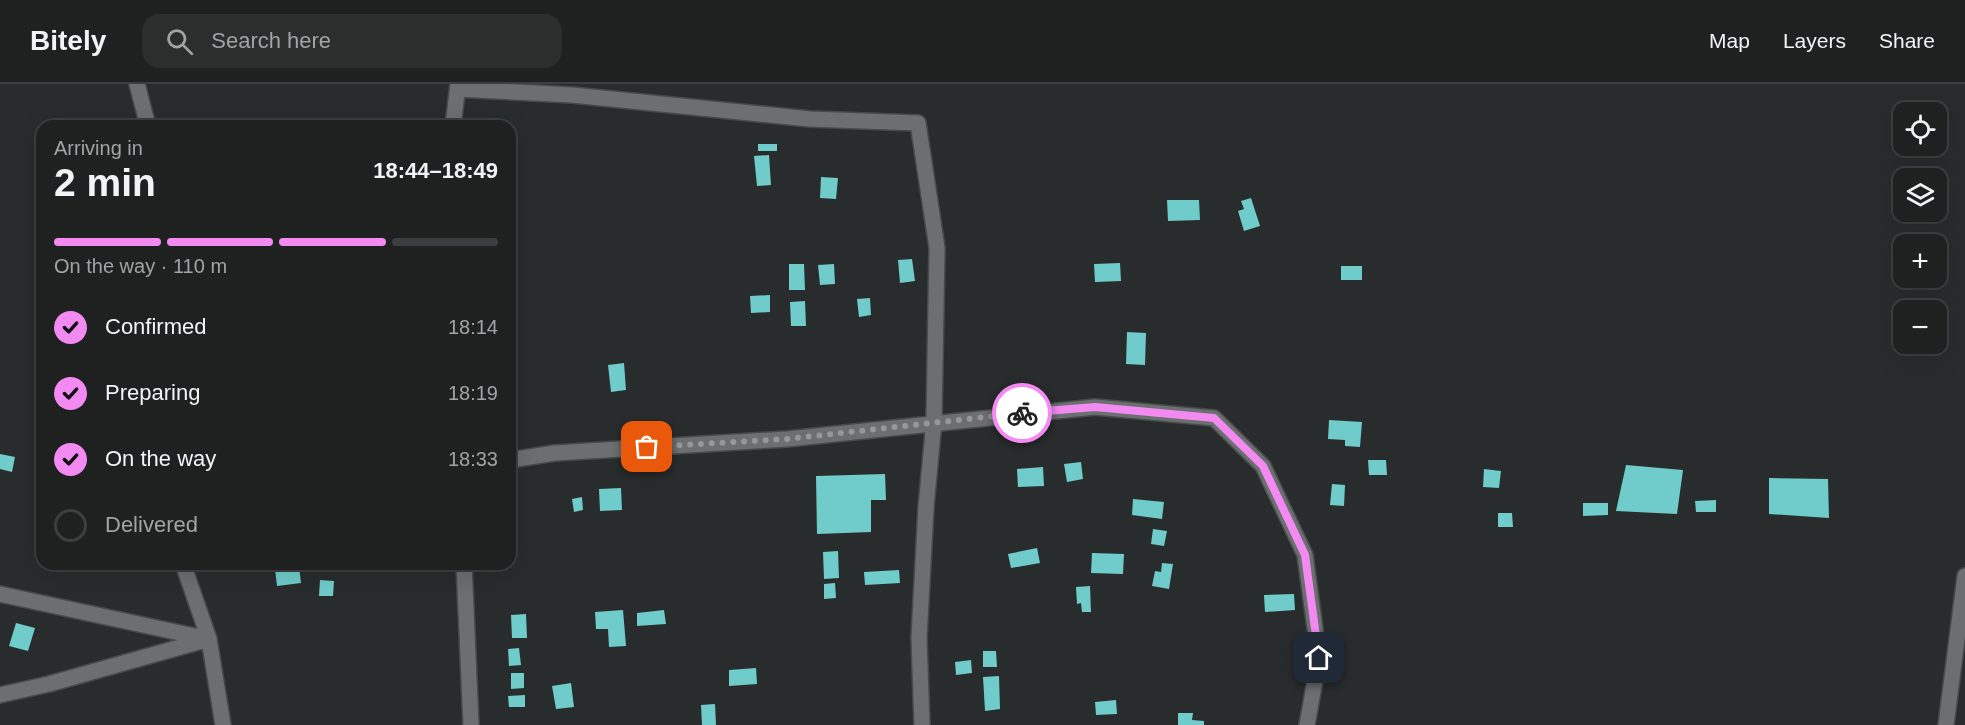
<!DOCTYPE html>
<meta charset="utf-8">
<style>
:root{--surface:#1f2121;--page:#2c2e2e;--text:#f1f3f6;--muted:#a1a3a5;--line:#3c3e3f;--accent:#f38af2}
body{margin:0;font-family:Helvetica,sans-serif;background:var(--page);color:var(--text);height:100vh;display:flex;flex-direction:column;font-size:22px;white-space:nowrap}
*{box-sizing:border-box;margin:0}
p{font-size:20px;color:var(--muted)}
.icon{flex:none;width:33px;height:33px;fill:none;stroke:currentColor;stroke-width:2;stroke-linecap:round;stroke-linejoin:round}
.map{position:relative;flex:1;overflow:hidden}
.sheet{position:absolute;left:36px;top:36px;width:480px;height:450px;display:flex;flex-direction:column;background:var(--surface);border-radius:18px;box-shadow:0 6px 24px #0002,0 0 0 2px var(--line)}
.sheet>*{flex:none}
.controls{position:absolute;left:1893px;top:18px;display:grid;gap:12px}
.controls a{display:grid;place-items:center;width:54px;height:54px;border-radius:12px;background:var(--surface);box-shadow:0 6px 24px #0002,0 0 0 2px var(--line);font-size:30px}
.pin{position:absolute;display:grid;place-items:center;width:51px;height:51px;color:#fff;margin:-26px;border-radius:12px;box-shadow:0 3px 9px #0006}
.courier{position:absolute;display:grid;place-items:center;width:60px;height:60px;margin:-30px;border:4px solid #f38af2;border-radius:50%;background:#fff;color:#222;box-shadow:0 2px 8px #0007}
.head em{font-style:normal;font-weight:800}
.head div{display:flex;flex-direction:column-reverse}
.head{display:flex;align-items:center;justify-content:space-between;height:102px;padding:0 18px}
h1{font-size:39px;font-weight:800;line-height:45px}
.bar{display:grid;grid-template-columns:repeat(4,1fr);gap:9px 6px;align-content:center;height:72px;padding:0 18px}
.bar i{height:8px;border-radius:4px;background:var(--line)}
.bar .on{background:var(--accent)}
.bar p{grid-column:span 4}
ol{padding:0 18px;list-style:none}
li{display:flex;align-items:center;gap:18px;height:66px}
li p{margin-inline-start:auto}
li .icon{padding:6px;border-radius:50%;background:var(--accent);color:#111;stroke-width:4}
li:last-child{color:var(--muted)}
li i{width:33px;height:33px;border:3px solid var(--line);border-radius:50%}
header{display:flex;align-items:center;gap:36px;box-sizing:border-box;height:84px;padding:0 30px;background:var(--surface);border-bottom:2px solid var(--line)}
header strong{font-size:28px}
nav{display:flex;gap:33px;margin-inline-start:auto;font-size:21px}
.search{width:420px;height:54px;background:var(--page);display:flex;align-items:center;gap:15px;box-sizing:border-box;padding:0 21px;border-radius:18px;color:var(--muted);font-size:22px}
.map>svg:first-child{display:block}
.building{fill:#6fcccb}
.lines{fill:none;stroke-linecap:round;stroke-linejoin:round}
.minor-casing{stroke:#474a4a;stroke-width:18}
.tertiary-casing{stroke:#474a4a;stroke-width:18}
.minor{stroke:#6c6f6f;stroke-width:15}
.tertiary{stroke:#6c6f6f;stroke-width:15}
.done{stroke:#969898;stroke-width:6;stroke-dasharray:0 10.8}
.route{stroke:#f38af2;stroke-width:8}
</style>
<header>
<strong>Bitely</strong>
<div class="search"><svg class="icon" aria-label="search" viewBox="0 0 24 24"><circle cx="10" cy="10" r="6"/><path d="M15 15l6 6"/></svg>Search here</div>
<nav><a>Map</a><a>Layers</a><a>Share</a></nav>
</header>
<div class="map">
<svg width="1965" height="641" viewBox="0 0 1965 641">
<rect width="100%" height="100%" fill="#292c2c"/>
<path class="building" d="M758 60H777V67H758Z
M769 71 771 101 757 102 754 72Z
M821 93 838 94 836 115 820 114Z
M1251 114 1260 142 1244 147 1238 127 1244 125 1241 117Z
M1167 116H1199L1200 136 1168 137Z
M510 147H513L514 176H510Z
M912 175 915 197 900 199 898 176Z
M1120 179 1121 197 1095 198 1094 180Z
M789 180H804L805 206H789Z
M834 180 835 200 820 201 818 181Z
M1341 182H1362V196H1341Z
M770 211V228L751 229 750 212Z
M870 214 871 231 859 233 857 215Z
M805 217 806 242H791L790 218Z
M1127 248 1146 249 1145 281 1126 280Z
M624 279 626 306 611 308 608 281Z
M1329 336 1362 338 1360 363 1345 362V356L1328 355Z
M0 370 15 373 12 388 0 385Z
M1368 376H1386L1387 391H1369Z
M1081 378 1083 395 1067 398 1064 380Z
M1626 381 1683 386 1677 430 1616 427Z
M1043 383 1044 402 1018 403 1017 385Z
M1484 385 1501 387 1499 404 1483 403Z
M885 390 886 416H871V448L817 450 816 392Z
M1769 394 1828 395 1829 434 1769 430Z
M1332 400 1345 401 1344 422 1330 421Z
M621 404 622 426 600 427 599 405Z
M582 413 583 426 574 428 572 415Z
M1133 415 1164 418 1162 435 1132 431Z
M1716 416V428H1696L1695 417Z
M1583 419H1608V431L1583 432Z
M1498 429H1512L1513 443H1498Z
M1153 445 1167 447 1164 462 1151 460Z
M1037 464 1040 479 1011 484 1008 470Z
M838 467 839 494 824 495 823 468Z
M1092 469 1124 470 1123 490 1091 489Z
M1162 479 1173 480 1169 505 1152 502 1155 487 1161 488Z
M299 482 301 499 277 502 275 485Z
M899 486 900 499 865 501 864 488Z
M320 496 334 497 333 512H319Z
M835 499 836 514 824 515V500Z
M1090 502 1091 528H1082L1081 519 1077 520 1076 503Z
M1294 510 1295 526 1265 528 1264 511Z
M623 526 626 562 609 563 608 545H596L595 528Z
M664 526 666 540 637 542V529Z
M526 530 527 554H512L511 531Z
M16 539 35 544 28 567 9 562Z
M519 564 521 581 509 582 508 565Z
M983 567H996L997 583H983Z
M971 576 972 589 956 591 955 578Z
M756 584 757 600 729 602V586Z
M511 589H524V604L511 605Z
M999 592 1000 625 985 627 983 593Z
M571 599 574 623 556 625 552 602Z
M525 611V623H509L508 612Z
M1116 616 1117 630 1096 631 1095 618Z
M715 620 716 641H702L701 621Z
M1178 629H1193L1192 636 1204 637V641H1178Z"/>
<g class="lines">
<g class="minor-casing">
<path id="minor" d="M137 0 148 42
M458 5 572 11 810 35 918 39 937 164 934 337 926 423 919 554 922 641
M453 42 458 0
M510 376 555 369 787 355 1095 323 1214 334 1263 382 1305 471 1319 574 1307 641
M183 480 209 555 223 641
M464 480 471 641
M0 510 208 555
M0 611 49 600 209 555"/>
</g>
<g class="tertiary-casing">
<path id="tertiary" d="M1946 641 1965 492"/>
</g>
<use href="#minor" class="minor"/>
<use href="#tertiary" class="tertiary"/>
</g>
<g class="lines">
<path class="done" d="M647 363 787 355 1022 329"/>
<path class="route" d="M1022 329 1095 323 1214 334 1263 382 1305 471 1319 574"/>
</g>
</svg>
<div class="controls">
<a><svg class="icon" aria-label="locate" viewBox="0 0 24 24"><circle cx="12" cy="12" r="6"/><path d="M12 2v4M12 18v4M2 12h4M18 12h4"/></svg></a>
<a><svg class="icon" aria-label="layers" viewBox="0 0 24 24"><path d="M12 4l9 5-9 5-9-5zM3 14l9 5 9-5"/></svg></a>
<a>+</a>
<a>−</a>
</div>
<div class="pin" style="left:647px;top:363px;background:#ea580c"><svg class="icon" aria-label="bag" viewBox="0 0 24 24"><path d="M5 8h14l-1 12H6zM9 8a3 3 0 0 1 6 0"/></svg></div>
<div class="pin" style="left:1319px;top:574px;background:#1f2937"><svg class="icon" aria-label="home" viewBox="0 0 24 24"><path d="M3 11l9-7 9 7M6 9v11h12V9"/></svg></div>
<div class="courier" style="left:1022px;top:329px"><svg class="icon" aria-label="bike" viewBox="0 0 24 24"><circle cx="6" cy="16" r="4"/><circle cx="18" cy="16" r="4"/><path d="M6 16l4-8h5l3 8M10 8l3 8H6M13 5h3"/></svg></div>
<section class="sheet">
<div class="head"><div><h1>2 min</h1><p>Arriving in</p></div><em>18:44–18:49</em></div>
<div class="bar"><i class="on"></i><i class="on"></i><i class="on"></i><i></i><p>On the way · 110 m</p></div>
<ol>
<li><svg class="icon" aria-label="check" viewBox="0 0 24 24"><path d="M5 12l5 5 9-10"/></svg>Confirmed<p>18:14</p></li>
<li><svg class="icon" aria-label="check" viewBox="0 0 24 24"><path d="M5 12l5 5 9-10"/></svg>Preparing<p>18:19</p></li>
<li><svg class="icon" aria-label="check" viewBox="0 0 24 24"><path d="M5 12l5 5 9-10"/></svg>On the way<p>18:33</p></li>
<li><i></i>Delivered</li>
</ol>
</section>
</div>
